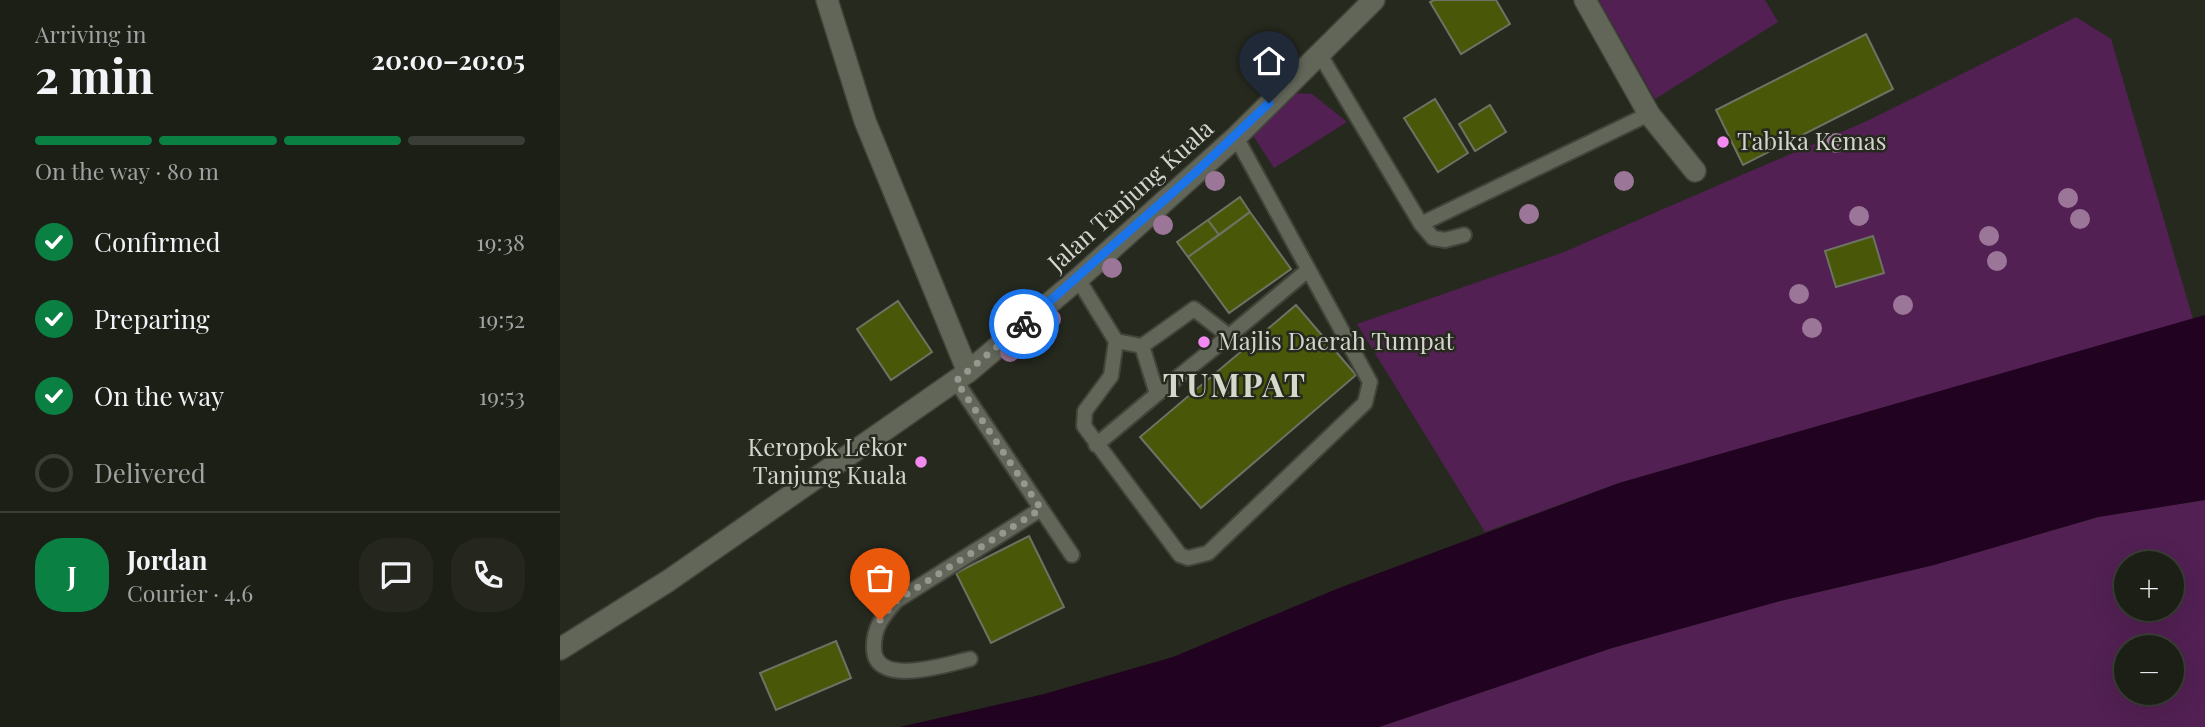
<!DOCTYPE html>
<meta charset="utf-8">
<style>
:root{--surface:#1c1f16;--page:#25271f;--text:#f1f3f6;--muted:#a0a2a1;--line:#3a3d35;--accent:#0b8043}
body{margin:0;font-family:"Playfair Display",serif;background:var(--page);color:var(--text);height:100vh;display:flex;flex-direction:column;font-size:26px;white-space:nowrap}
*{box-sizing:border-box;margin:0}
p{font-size:23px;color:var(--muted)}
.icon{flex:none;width:38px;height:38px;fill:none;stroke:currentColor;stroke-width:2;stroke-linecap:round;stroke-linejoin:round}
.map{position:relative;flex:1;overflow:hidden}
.drawer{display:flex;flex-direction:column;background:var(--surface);width:560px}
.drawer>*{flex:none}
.tools{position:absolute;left:1554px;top:551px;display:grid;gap:14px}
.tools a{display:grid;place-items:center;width:70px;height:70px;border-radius:50%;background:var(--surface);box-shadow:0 7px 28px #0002,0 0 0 2px var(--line);font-size:35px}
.pin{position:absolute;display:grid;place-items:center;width:60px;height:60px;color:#fff;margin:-72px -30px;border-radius:50% 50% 50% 0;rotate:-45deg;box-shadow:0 0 7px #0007}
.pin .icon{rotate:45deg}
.courier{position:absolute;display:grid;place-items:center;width:70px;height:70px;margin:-35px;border:5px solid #1a73e8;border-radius:50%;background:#fff;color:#222;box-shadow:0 2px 9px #0007}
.head em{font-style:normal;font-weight:700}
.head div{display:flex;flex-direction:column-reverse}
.head{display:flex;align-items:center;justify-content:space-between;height:119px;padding:0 35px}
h1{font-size:46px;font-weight:700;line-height:52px}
.bar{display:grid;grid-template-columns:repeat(4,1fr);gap:10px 7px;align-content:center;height:84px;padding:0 35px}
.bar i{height:9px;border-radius:5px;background:var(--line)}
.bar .current{background:var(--accent)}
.bar p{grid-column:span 4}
.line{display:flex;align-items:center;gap:18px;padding:0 35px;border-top:2px solid var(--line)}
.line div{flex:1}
.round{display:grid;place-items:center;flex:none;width:74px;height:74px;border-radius:28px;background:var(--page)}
ol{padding:0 35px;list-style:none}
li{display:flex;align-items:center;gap:21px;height:77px}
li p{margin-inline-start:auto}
li .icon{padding:7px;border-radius:50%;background:var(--accent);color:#fff;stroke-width:4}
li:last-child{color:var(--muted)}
li i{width:38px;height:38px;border:4px solid var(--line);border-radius:50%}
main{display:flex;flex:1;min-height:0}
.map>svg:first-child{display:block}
.green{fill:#522053;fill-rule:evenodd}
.water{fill:#210221}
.building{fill:#495708;stroke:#6e7265;stroke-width:2}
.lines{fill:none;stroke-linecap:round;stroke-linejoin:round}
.lane-casing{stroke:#42443b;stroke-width:18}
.street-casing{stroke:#42443b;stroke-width:24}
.lane{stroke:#626659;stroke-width:14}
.street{stroke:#626659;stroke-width:21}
.tree{fill:#9c7698}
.done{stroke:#969890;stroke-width:7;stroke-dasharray:0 12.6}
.route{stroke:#1a73e8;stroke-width:9}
.poi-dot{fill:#f28af2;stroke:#26291e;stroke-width:2.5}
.labels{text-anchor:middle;stroke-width:5;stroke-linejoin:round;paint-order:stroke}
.poi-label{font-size:24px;fill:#d2d4cd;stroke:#26291e;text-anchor:start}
.street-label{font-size:24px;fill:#d2d4cd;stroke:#26291e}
.district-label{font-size:32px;font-weight:bold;letter-spacing:2px;fill:#d5d9cb;stroke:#26291e}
</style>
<main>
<section class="drawer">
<div class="head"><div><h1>2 min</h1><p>Arriving in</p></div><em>20:00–20:05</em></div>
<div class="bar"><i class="current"></i><i class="current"></i><i class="current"></i><i></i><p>On the way · 80 m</p></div>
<ol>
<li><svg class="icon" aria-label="check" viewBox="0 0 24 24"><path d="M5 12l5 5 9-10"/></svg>Confirmed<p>19:38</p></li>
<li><svg class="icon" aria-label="check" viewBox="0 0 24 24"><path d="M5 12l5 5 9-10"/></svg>Preparing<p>19:52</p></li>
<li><svg class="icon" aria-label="check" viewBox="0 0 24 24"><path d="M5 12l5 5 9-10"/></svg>On the way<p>19:53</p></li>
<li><i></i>Delivered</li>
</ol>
<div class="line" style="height:126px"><b class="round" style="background:var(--accent);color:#fff">J</b><div><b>Jordan</b><p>Courier · 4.6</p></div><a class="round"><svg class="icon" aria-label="chat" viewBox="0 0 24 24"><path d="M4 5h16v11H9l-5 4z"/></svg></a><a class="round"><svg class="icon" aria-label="phone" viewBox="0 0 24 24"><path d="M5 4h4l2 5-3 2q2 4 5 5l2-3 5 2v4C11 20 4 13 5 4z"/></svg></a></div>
</section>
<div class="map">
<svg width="1645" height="727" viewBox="0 0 1645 727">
<rect width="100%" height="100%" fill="#26291e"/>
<path class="green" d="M1039 0H1205L1218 22 1095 99Z
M1516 17 1551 39 1633 319 1059 483 925 532 797 324 1004 252 1307 121Z
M734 93 752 94 787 122 714 168 692 134Z
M1645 500V727H819L1052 648 1220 601 1374 565 1538 517ZM1566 564H1612V609H1566ZM1566 648H1612V693H1566Z"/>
<path class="water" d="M1645 315V500L1538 517 1374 565 1220 601 1052 648 819 727H340L484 694 613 657 779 588 1059 483Z"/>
<path class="building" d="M874 0H936L950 24 901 54 870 2Z
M1306 34 1333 89 1183 165 1156 110Z
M875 99 908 153 878 172 844 118Z
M930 105 946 132 915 151 899 124Z
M680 197 690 212 659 235 648 220Z
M690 212 731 269 669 313 628 257Z
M648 220 659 235 628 257 617 242Z
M1313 236 1324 273 1276 287 1265 251Z
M338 301 372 352 331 380 297 329Z
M736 305 796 375 641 508 580 437Z
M469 536 504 607 431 643 396 573Z
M276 641 291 678 216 710 200 673Z"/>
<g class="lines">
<g class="lane-casing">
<path id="lane" d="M759 53 861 224 873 238 885 240 904 235
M861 224 1089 114
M518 279 556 341 551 376 525 411 524 426 620 555 628 558 648 553 805 403 810 382 676 137
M556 341 582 346 634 309 669 336 748 270
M396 381 512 555
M597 394 669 336
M536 445 597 394 582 346
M410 659C388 664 315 688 314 649 313 628 323 616 336 601L481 509"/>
</g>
<g class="street-casing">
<path id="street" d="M267 0 305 121 408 372
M1025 0 1089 114 1135 171
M0 649 108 581 408 372 518 279 676 137 814 0"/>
</g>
<use href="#lane" class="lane"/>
<use href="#street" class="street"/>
</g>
<g class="tree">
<circle cx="1276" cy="143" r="10"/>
<circle cx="655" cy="181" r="10"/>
<circle cx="1064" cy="181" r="10"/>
<circle cx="1508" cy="198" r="10"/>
<circle cx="969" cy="214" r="10"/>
<circle cx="1299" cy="216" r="10"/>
<circle cx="1520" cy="219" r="10"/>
<circle cx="603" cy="225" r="10"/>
<circle cx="1429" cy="236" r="10"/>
<circle cx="1437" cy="261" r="10"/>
<circle cx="552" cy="268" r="10"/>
<circle cx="1239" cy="294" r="10"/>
<circle cx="1343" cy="305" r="10"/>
<circle cx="491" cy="319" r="10"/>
<circle cx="1252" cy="328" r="10"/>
<circle cx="450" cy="352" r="10"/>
</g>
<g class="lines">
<path class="done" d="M320 620 336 601 481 509 396 381 464 324"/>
<path class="route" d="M464 324 636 172 709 103"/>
</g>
<g class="poi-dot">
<circle cx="1163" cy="142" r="7"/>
<circle cx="644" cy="342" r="7"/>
<circle cx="361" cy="462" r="7"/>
</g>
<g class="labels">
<g class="poi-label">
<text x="1177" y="150">Tabika Kemas</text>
<text x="658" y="350">Majlis Daerah Tumpat</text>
<text x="347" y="456" text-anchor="end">Keropok Lekor<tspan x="347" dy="28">Tanjung Kuala</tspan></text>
</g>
<g class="street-label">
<text transform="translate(571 196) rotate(-42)" y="8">Jalan Tanjung Kuala</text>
</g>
<g class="district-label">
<text x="675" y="397">TUMPAT</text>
</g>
</g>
</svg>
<div class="tools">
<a>+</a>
<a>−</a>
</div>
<div class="pin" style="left:320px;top:620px;background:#ea580c"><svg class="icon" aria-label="bag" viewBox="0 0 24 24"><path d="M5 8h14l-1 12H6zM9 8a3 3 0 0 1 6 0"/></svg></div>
<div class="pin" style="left:709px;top:103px;background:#1f2937"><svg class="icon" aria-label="home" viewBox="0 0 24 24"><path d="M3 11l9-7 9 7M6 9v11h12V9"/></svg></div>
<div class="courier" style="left:464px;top:324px"><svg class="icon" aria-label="bike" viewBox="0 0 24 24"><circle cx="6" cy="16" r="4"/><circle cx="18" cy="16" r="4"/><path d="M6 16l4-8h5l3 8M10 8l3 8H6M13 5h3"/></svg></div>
</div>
</main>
